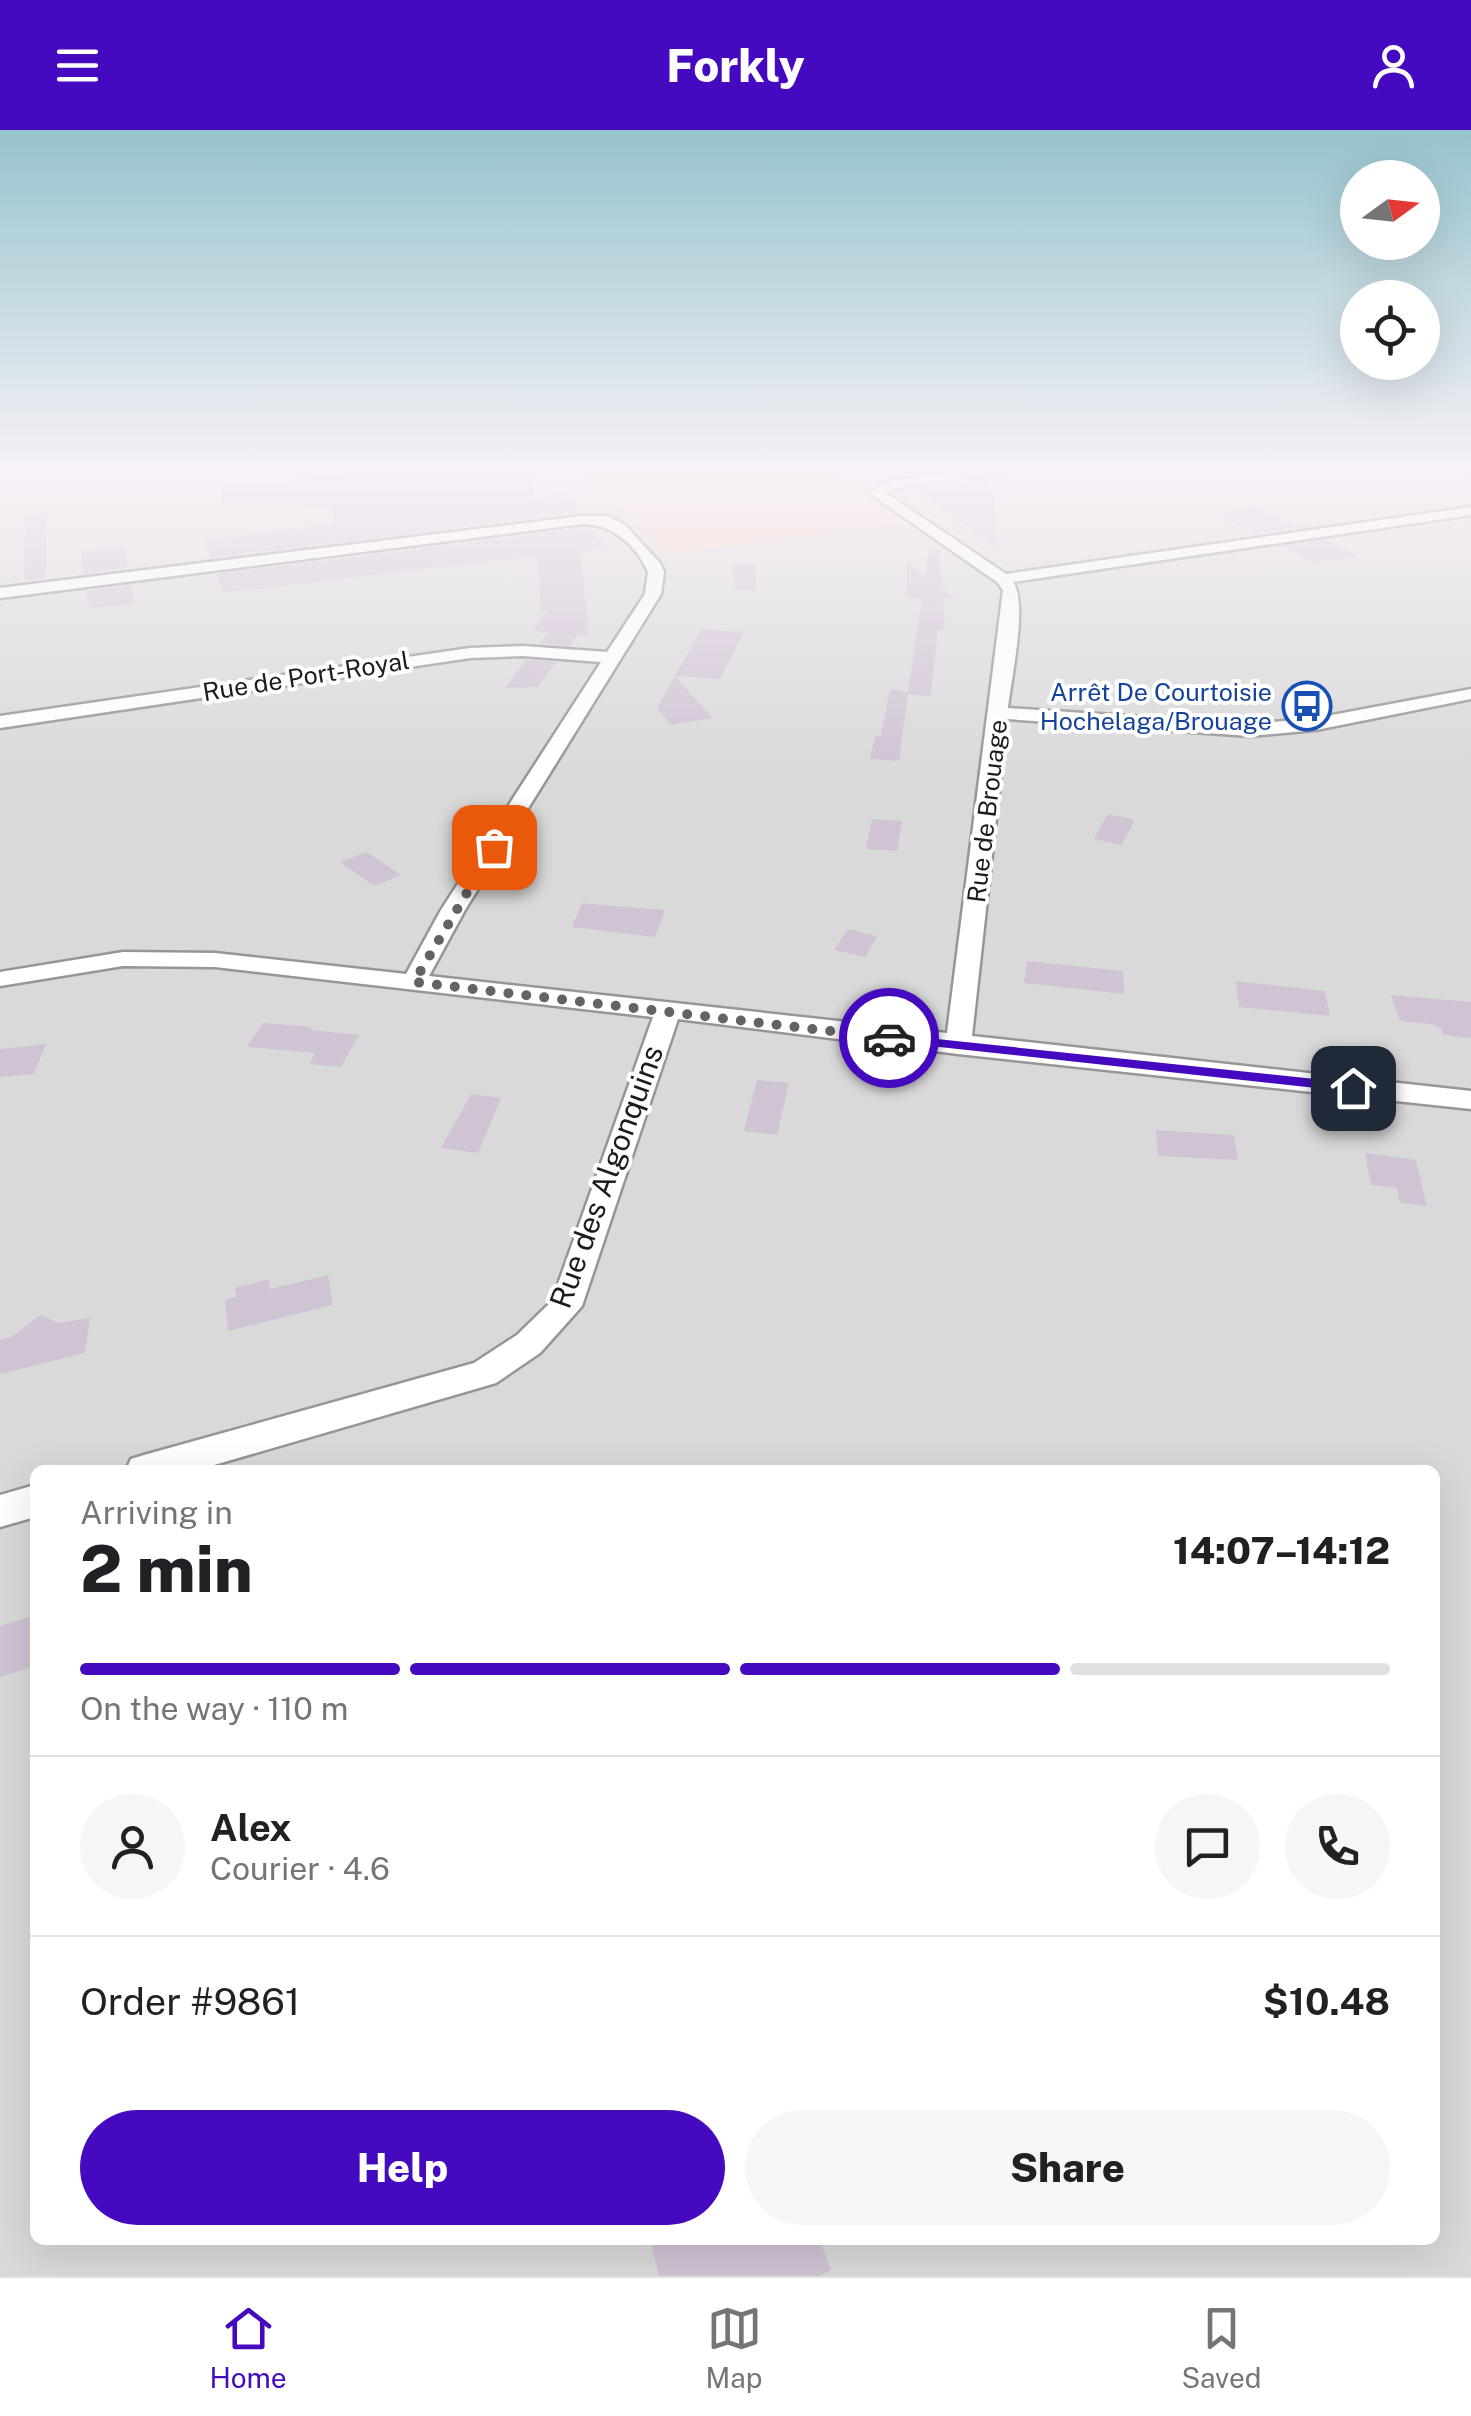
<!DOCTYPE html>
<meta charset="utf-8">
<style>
:root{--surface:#fff;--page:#f6f6f6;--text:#202124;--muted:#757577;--line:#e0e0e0;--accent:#450abf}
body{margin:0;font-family:"Public Sans",sans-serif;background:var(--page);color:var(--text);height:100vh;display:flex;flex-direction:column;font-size:38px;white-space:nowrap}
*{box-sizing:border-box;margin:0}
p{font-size:32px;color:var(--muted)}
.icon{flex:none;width:55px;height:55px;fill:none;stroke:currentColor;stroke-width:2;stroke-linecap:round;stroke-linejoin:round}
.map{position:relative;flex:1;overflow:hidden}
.sheet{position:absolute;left:30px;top:1335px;width:1410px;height:780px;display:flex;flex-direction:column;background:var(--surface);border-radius:15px;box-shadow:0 10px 40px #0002}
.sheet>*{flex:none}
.needle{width:65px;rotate:75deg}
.fabs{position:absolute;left:1340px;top:30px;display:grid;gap:20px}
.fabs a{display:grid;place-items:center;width:100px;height:100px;border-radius:50%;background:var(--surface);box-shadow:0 10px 40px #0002;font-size:50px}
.pin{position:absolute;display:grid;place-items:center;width:85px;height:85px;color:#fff;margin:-42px;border-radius:20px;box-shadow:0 5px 15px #0006}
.courier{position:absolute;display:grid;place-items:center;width:100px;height:100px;margin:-50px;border:8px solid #450abf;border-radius:50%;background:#fff;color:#222;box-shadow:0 2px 12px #0007}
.head em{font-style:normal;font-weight:800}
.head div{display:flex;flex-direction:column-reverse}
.head{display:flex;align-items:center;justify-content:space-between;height:170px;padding:0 50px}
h1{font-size:65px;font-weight:800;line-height:75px}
.bar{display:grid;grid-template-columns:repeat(4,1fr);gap:15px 10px;align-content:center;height:120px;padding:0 50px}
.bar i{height:12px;border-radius:8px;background:var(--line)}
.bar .selected{background:var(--accent)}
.bar p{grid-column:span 4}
.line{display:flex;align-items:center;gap:25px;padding:0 50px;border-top:2px solid var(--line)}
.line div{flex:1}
.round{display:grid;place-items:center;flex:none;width:105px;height:105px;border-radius:52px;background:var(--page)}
.cta{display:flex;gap:20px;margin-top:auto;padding:20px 50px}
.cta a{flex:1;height:115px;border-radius:60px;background:var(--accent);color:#fff;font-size:40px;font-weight:800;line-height:115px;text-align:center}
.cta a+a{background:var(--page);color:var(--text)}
header{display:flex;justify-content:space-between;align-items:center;height:130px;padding:0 50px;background:var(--accent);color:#fff;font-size:45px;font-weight:800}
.tab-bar{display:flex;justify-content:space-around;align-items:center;height:140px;border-top:2px solid var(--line);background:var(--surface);font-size:28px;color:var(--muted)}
.tab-bar a{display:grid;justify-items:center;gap:5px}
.tab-bar .selected{color:var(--accent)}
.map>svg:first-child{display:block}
.residential{fill:#dad9da;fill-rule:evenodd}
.park{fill:#f6d6c1}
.building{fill:#d0c3d4}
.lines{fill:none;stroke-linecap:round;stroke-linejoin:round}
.street-casing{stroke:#969696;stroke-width:5}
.street{fill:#fff;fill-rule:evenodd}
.route{fill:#450abf}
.done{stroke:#656265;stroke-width:10;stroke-dasharray:0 18}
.labels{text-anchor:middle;stroke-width:8;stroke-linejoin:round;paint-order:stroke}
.far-street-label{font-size:25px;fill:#1c1c1c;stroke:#fff}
.far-transit-label{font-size:25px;fill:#164399;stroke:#fff;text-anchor:end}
.street-label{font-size:30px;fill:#1c1c1c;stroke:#fff}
</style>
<header><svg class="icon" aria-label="menu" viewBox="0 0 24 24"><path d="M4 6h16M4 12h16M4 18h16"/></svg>Forkly<svg class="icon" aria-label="person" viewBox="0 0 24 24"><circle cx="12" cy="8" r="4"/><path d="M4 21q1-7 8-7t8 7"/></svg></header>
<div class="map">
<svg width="1471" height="2146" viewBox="0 0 1471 2146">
<rect width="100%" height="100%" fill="#ede3ed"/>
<path class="residential" d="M0 341H1471V2146H0ZM35 1340H1435V2110H35Z"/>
<path class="park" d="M585 341H824L864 360 907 394 664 424Z"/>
<path class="building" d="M343 341H532L534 368 563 364 578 383 211 428 204 410 334 394 333 378 222 372V358L345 344Z
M986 348 987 361 993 360 999 419 914 359Z
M1254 376 1300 398 1257 404 1220 386Z
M25 386H46V448L24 451Z
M582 398H590L606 418 580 421 589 506 577 505 569 516 539 513 548 502 532 501 547 481 541 482 538 426 223 463 216 444Z
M1325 410 1359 426 1314 433 1282 416Z
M124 417 128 438 84 444 81 422Z
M929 420H939L942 458 956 469 943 468 945 500H938L931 566 908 564 899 631 870 629 875 606H881L890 559 908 562 922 468 907 467V432L925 446Z
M732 435H755L757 460H735Z
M131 455 135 473 89 479 87 461Z
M701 499 744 502 720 549 675 546Z
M526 530 556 532 538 557 505 558Z
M675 546 712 588 671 595 657 578Z
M1108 684 1135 690 1121 715 1094 709Z
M872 689 902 691 897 721 866 719Z
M367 722 401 745 374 756 340 732Z
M582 773 612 776 665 780 655 807 572 797Z
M848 799 877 806 865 827 834 820Z
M1027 831 1123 841 1124 864 1024 853Z
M1236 851 1325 861 1330 886 1239 877Z
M1391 865 1471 872V908L1443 905 1441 898 1432 894 1400 891Z
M263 893 312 897 310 900 359 905 341 937 309 934 315 923 247 917Z
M46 914 34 944 0 947V919Z
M757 950 789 953 777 1005 744 1001Z
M471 964 501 968 478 1023 441 1018Z
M1156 1000 1234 1005 1238 1030 1158 1026Z
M1365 1023 1416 1030 1427 1076 1400 1073 1397 1058 1371 1055Z
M328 1145 333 1175 228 1201 225 1170 236 1167 235 1158 269 1149 270 1159Z
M41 1185 58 1193 90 1188 85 1223 0 1244V1209L10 1208Z
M35 1485V1536L0 1547V1496Z
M650 2110H820L831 2140 819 2146H659Z"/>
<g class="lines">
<g class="street-casing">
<path id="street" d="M967 341H1008L897 358 886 363 1006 444 1471 377V385L1013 452C1028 473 1011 550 1008 578L1250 594 1316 588 1471 559V569L1316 600 1250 606 1007 589 972 906 1471 961V979L958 924 678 889 582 1176 540 1223 496 1253 197 1340H126L131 1329 144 1325 474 1233 517 1205 552 1171 653 887 215 837 123 836 0 856V842L123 822 215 823 406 844 441 780 601 532 523 526 470 528 0 598V586L470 518 523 516 607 522 645 464 648 442C636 414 612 394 582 394L0 468V458L582 386H607L624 394 660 433 664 442 661 464 465 780 429 846 947 903 1003 460 997 452 869 363 894 350Z
M35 1355V1387L0 1397V1365Z"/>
</g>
<use href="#street" class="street"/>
</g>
<linearGradient id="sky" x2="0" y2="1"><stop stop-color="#96c3cd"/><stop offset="0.53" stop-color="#f7f2f7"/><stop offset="1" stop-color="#f7f2f7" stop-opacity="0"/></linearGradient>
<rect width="1471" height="642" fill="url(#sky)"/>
<path class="route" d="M889 904 1353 953 1360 958 1353 962 884 911 882 908Z"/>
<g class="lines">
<path class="done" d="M494 717 414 852 889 908"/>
</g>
<defs>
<g id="bus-ring" transform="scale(2.5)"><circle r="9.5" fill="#fff" stroke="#1a4fb4" stroke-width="1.5"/><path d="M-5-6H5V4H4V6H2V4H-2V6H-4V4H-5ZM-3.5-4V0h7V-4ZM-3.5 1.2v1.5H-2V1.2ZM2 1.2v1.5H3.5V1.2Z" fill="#1a4fb4"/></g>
</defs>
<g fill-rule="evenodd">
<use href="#bus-ring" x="1307" y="576"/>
</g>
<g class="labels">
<g class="far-street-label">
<text transform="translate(306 546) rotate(-9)" y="9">Rue de Port-Royal</text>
<text transform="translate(987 681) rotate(-83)" y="9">Rue de Brouage</text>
</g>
<g class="far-transit-label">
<text x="1272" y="571">Arrêt De Courtoisie<tspan x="1272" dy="29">Hochelaga/Brouage</tspan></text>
</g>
<g class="street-label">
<text transform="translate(607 1047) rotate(-70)" y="10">Rue des Algonquins</text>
</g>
</g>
</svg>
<div class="fabs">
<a><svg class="needle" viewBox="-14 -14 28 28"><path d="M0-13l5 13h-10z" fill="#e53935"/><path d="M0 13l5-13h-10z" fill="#757577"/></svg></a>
<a><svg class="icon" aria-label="locate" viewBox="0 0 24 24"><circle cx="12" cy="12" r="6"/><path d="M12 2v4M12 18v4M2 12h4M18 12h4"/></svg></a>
</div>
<div class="pin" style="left:494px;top:717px;background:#ea580c"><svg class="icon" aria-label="bag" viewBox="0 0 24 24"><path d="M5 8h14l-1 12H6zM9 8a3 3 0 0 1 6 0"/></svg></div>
<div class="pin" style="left:1353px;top:958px;background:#1f2937"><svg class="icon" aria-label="home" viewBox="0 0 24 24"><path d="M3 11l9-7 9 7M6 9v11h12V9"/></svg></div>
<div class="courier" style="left:889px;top:908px"><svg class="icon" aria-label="car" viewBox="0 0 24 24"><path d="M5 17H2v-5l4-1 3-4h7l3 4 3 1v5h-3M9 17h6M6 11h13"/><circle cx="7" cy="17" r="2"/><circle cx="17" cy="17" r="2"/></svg></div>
<section class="sheet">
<div class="head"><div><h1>2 min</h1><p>Arriving in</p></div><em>14:07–14:12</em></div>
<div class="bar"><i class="selected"></i><i class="selected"></i><i class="selected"></i><i></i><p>On the way · 110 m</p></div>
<div class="line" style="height:180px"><a class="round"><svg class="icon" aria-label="person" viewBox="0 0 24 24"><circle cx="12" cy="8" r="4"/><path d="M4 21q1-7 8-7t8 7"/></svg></a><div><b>Alex</b><p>Courier · 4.6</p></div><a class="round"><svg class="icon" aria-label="chat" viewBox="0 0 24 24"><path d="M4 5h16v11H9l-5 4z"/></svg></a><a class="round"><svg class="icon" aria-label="phone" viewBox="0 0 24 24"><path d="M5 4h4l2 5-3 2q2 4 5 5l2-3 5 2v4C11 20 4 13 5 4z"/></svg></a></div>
<div class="line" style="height:130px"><div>Order #9861</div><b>$10.48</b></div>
<div class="cta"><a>Help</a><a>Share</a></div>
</section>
</div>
<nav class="tab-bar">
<a class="selected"><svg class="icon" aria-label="home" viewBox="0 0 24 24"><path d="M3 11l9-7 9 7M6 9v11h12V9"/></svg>Home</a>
<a><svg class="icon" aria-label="map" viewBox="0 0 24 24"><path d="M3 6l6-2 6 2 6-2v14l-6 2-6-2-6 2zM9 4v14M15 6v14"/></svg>Map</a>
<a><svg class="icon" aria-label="saved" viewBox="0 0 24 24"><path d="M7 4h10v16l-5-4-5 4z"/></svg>Saved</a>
</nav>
